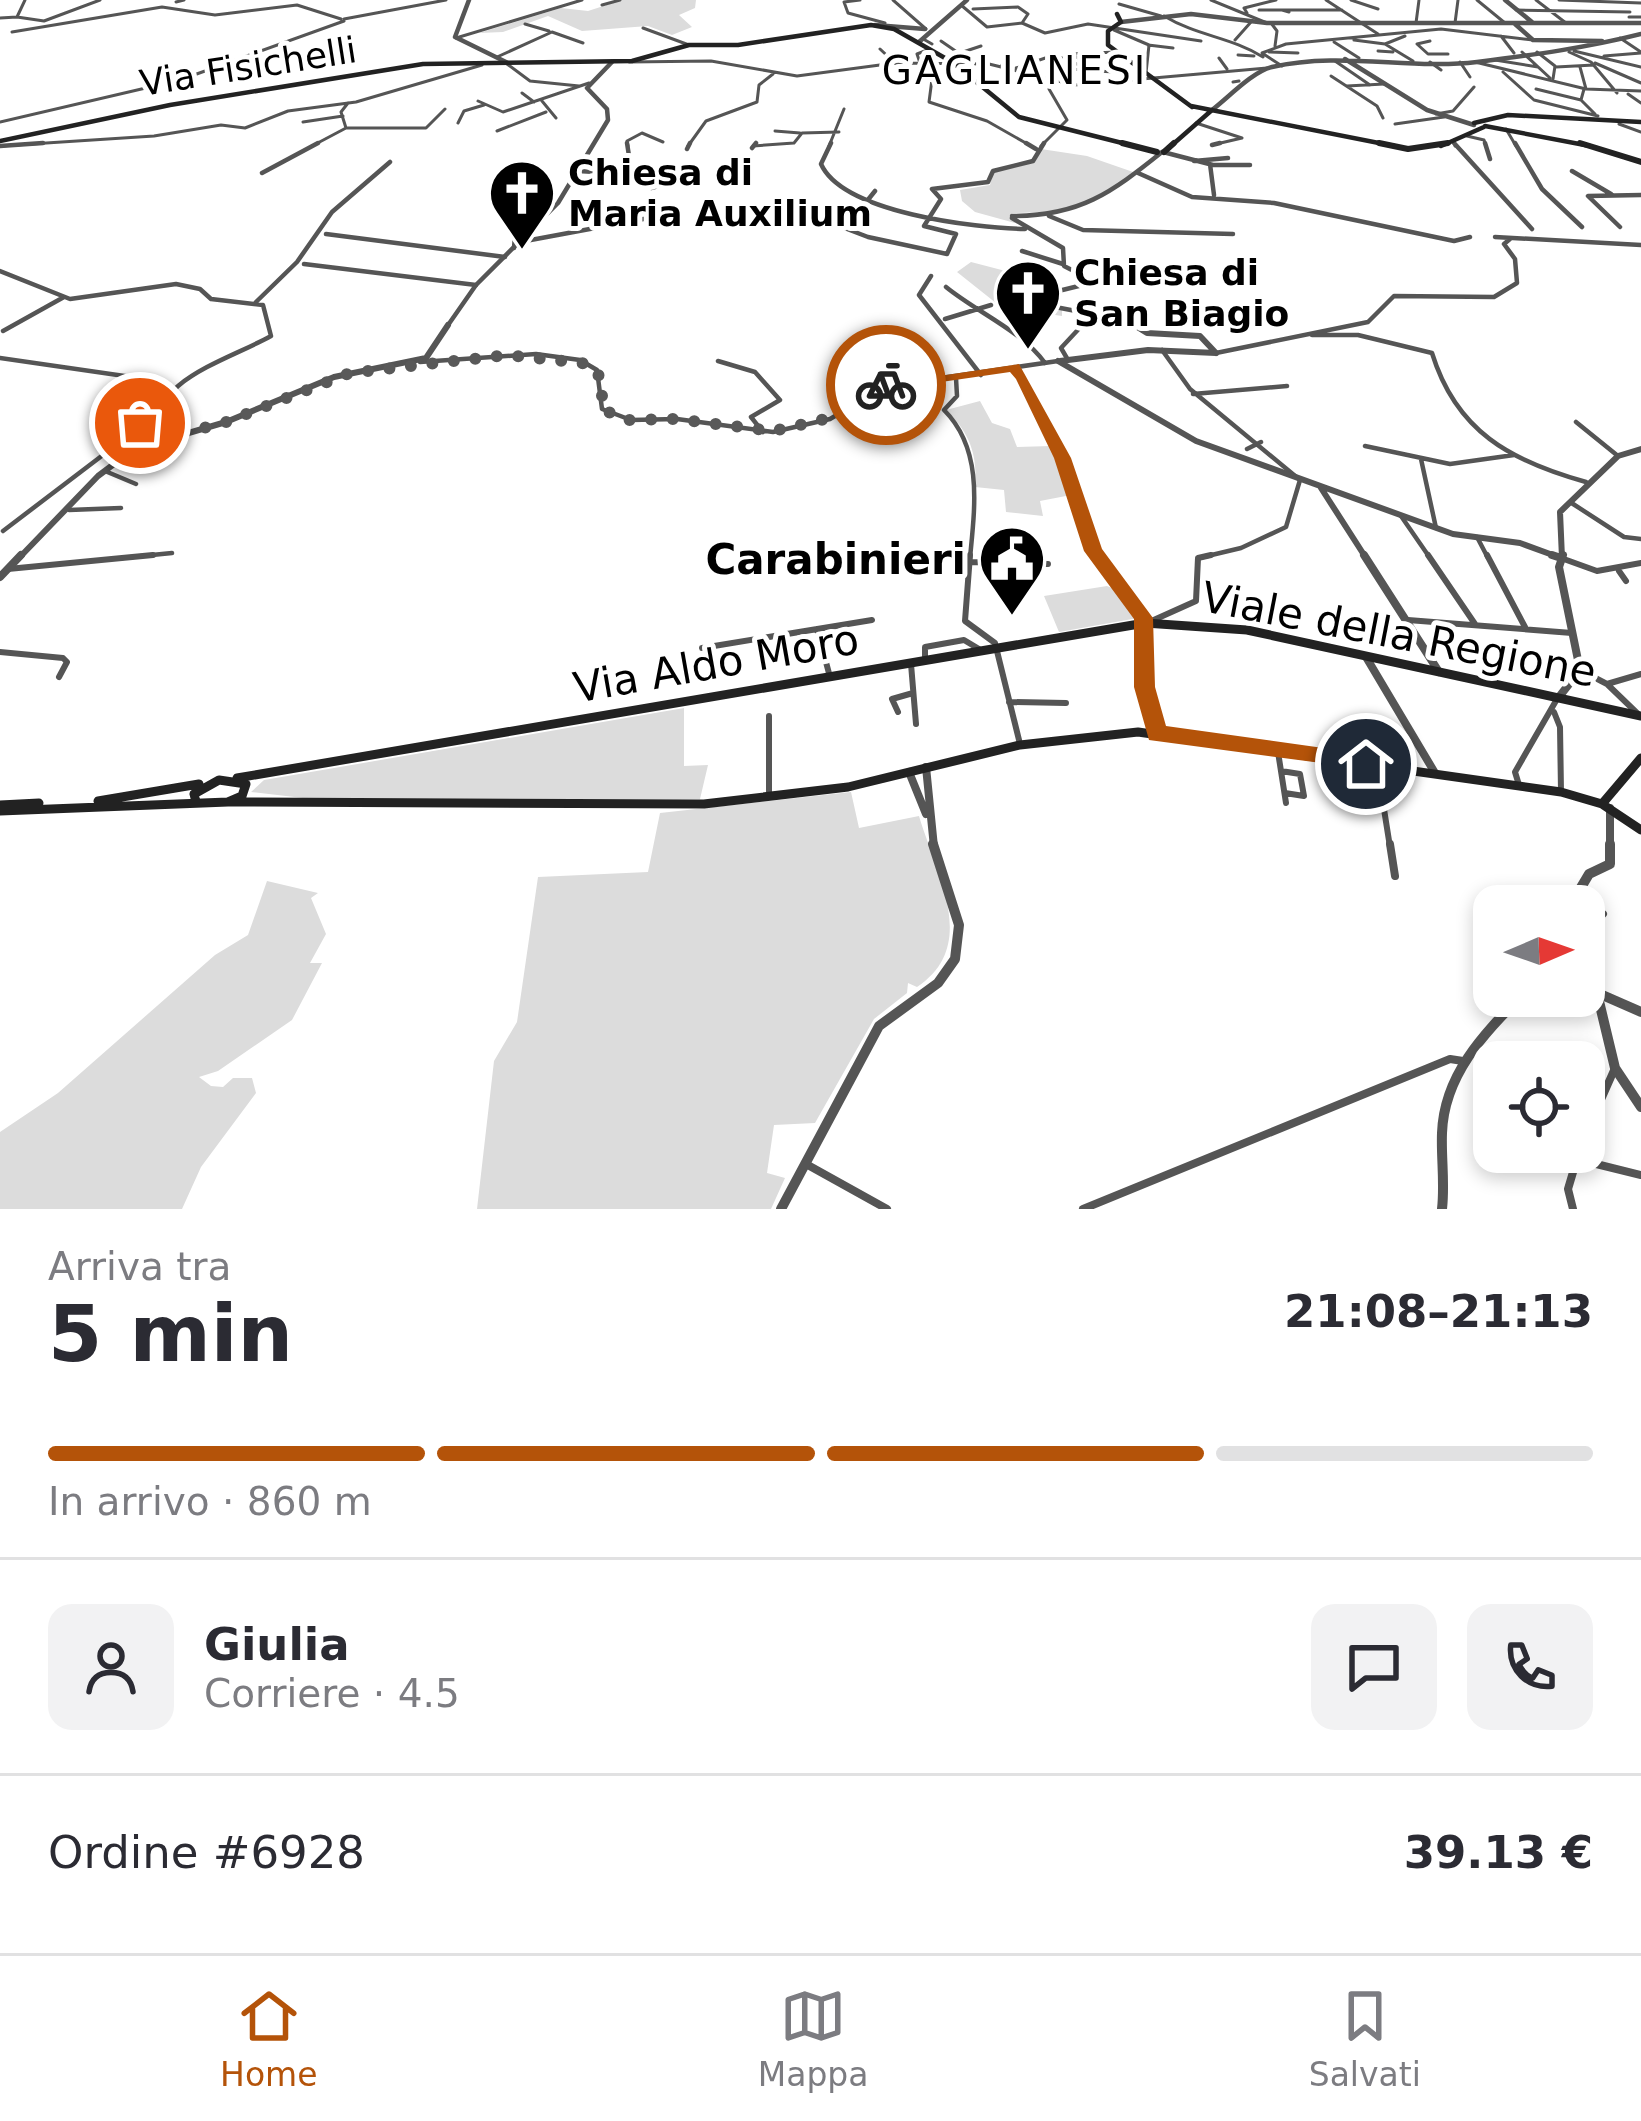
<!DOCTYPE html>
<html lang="it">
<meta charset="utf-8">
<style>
:root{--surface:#fff;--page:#f2f2f3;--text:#2b2b33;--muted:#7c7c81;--line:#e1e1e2;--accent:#b45309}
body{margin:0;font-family:"DejaVu Sans",sans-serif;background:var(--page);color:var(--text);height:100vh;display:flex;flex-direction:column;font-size:45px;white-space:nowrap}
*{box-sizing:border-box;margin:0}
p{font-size:39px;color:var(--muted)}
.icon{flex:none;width:66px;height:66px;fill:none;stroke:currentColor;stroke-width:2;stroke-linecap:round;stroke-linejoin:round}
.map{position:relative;height:1209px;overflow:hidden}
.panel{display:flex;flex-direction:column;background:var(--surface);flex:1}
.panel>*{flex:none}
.needle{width:78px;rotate:88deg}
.tools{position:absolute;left:1473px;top:885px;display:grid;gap:24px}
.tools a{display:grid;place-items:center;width:132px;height:132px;border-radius:24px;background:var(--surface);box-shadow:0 6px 18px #0003;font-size:60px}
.pin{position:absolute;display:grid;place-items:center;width:102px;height:102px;color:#fff;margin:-51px;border:6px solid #fff;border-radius:50%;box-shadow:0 3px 12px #0007}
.courier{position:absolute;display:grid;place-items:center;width:120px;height:120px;margin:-60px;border:9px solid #b45309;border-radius:50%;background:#fff;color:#222;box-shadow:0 3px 15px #0007}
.summary em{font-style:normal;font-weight:800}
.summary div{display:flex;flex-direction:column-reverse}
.summary{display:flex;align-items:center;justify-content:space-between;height:204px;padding:0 48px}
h1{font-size:78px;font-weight:800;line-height:90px}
.bar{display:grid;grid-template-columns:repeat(4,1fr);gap:18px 12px;align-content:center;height:144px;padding:0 48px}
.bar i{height:15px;border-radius:9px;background:var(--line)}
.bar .selected{background:var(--accent)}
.bar p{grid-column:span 4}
.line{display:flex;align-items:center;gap:30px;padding:0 48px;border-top:3px solid var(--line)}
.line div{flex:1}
.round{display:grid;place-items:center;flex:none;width:126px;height:126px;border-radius:24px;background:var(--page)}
.tab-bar{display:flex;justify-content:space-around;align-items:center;height:168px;border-top:3px solid var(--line);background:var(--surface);font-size:33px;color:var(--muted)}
.tab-bar a{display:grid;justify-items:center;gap:6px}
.tab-bar .selected{color:var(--accent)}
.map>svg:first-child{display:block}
.green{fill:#dcdcdc}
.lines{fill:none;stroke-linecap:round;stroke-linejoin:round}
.minor-far3{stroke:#555;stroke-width:3}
.minor-far2{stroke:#555;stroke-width:4.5}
.minor-far1{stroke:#555;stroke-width:6}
.minor{stroke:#555;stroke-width:8}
.tertiary-far3{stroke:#555;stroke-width:4.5}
.tertiary-far2{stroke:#555;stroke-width:6}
.tertiary-far1{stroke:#555;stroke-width:8}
.tertiary{stroke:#555;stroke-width:10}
.secondary-far2{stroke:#222;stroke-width:4.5}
.secondary-far1{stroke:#222;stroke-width:6}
.secondary{stroke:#222;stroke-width:9}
.route{fill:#b45309}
.done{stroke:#595959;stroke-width:12;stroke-dasharray:0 21.6}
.labels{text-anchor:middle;stroke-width:10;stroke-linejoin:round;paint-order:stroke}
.far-street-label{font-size:36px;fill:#000;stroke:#fff}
.far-poi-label{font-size:36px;font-weight:bold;fill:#000;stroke:#fff;text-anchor:start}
.far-neighbourhood-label{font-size:39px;letter-spacing:3px;fill:#000;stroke:#fff}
.poi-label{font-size:42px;font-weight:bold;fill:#000;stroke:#fff;text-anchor:end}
.street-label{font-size:42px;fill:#000;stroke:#fff}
</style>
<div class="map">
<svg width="1641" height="1209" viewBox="0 0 1641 1209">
<rect width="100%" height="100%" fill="#fff"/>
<path class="green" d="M622 0H696L695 8 679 15 692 27 672 35 648 26 582 31 548 16 503 32 479 33 561 8 588 11Z
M1041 149 1087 156 1136 173C1098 204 1061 213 1012 213L1015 223 975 212 962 201 960 190 990 185 993 172 1028 164Z
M971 262 1040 280 1055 291 1038 294 1035 301 1062 310V316L1001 307 957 272Z
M980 401 992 423 1010 429 1017 447 1051 446 1071 495 1040 501 1043 516 1006 512 1004 490 975 487C978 454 969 432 946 410Z
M1107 586 1117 590 1138 618 1059 632 1044 596Z
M684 708V766L708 765 700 799 320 800 251 792 264 780Z
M851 792 859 828 919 816C936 874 980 945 917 987L908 983 907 993 874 1019 815 1123 774 1125 767 1173 785 1178 771 1209H477L494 1061 517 1022 538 877 648 872 660 813Z
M267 881 318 893 311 898 326 934 310 963H322L292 1020 218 1071 199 1077 211 1086 223 1087 233 1078H252L256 1093 201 1167 182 1209H0V1132L58 1093 215 955 248 935Z"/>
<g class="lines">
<path class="minor-far3" d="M860 0 844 2 848 13 885 23 881 26
M893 0 926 29
M1211 0 1267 23
M1326 0 1378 34
M1351 0 1378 9
M1477 0 1505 23
M1536 0 1566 23
M1559 0 1641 3
M176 2 184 0
M1119 4 1161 16
M602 5 620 0
M961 5 987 27 1022 23 1045 33 1088 24 1201 41
M973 9 1018 7 1028 14 1022 23
M1259 10H1282
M1516 10 1630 12
M1289 12 1282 10H1342
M1247 13 1244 8 1276 0
M1164 16C1197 36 1231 37 1263 57
M17 17 44 21 100 0
M17 17 25 0
M1629 17H1641
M0 18 17 17
M344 19 446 0
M1271 23 1277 31 1275 46
M1416 23 1419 0
M1455 23 1458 0
M525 24 549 31
M643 28 689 45
M1114 30 1149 45 1146 73
M12 32 162 7 215 15 297 5 341 19
M1501 36 1514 53
M456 38 582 0
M1620 38 1641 52
M925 40 932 44
M1235 40 1251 22
M1354 40 1385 44 1405 36
M941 41 973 63
M1430 41 1417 44 1428 54H1448
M1334 42 1359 58
M1385 44 1413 61
M1148 45 1173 48
M880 49 895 63
M1378 51 1393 52
M1574 51 1641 67
M1269 52 1298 53
M1522 52 1550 78
M1537 52 1555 66 1553 79
M1569 52 1591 62 1617 93
M960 53 981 46
M1238 55 1254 56
M1604 56 1641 53
M497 57 552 32 583 43
M1219 58 1227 69
M1081 60 1072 54 1116 52
M1495 60 1538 67
M1335 61 1370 85
M629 62 711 61 797 76 895 63 989 64 1074 85 1267 68
M1430 62 1441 70
M1460 62 1470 77
M1475 62 1586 89 1641 91
M920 63 917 54 930 49
M1595 63 1641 83
M507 64 530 81 579 86
M934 64 929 102 987 121 1031 146
M1282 66 1262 53 1286 44 1441 29 1533 40
M1001 67 1006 57
M1556 67 1594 65
M1580 67 1586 89
M1016 68 1054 55 1082 66
M1503 72 1534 100 1598 116
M1331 76 1377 106 1383 118
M1049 80 1055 68 1142 74
M1233 82 1239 81
M1347 86 1384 84
M1536 89 1581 100
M1584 89 1581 100 1595 114
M522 93 534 102
M1628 94 1641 103
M478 101 503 112 589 83
M542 101 556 118
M1436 114 1453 111 1474 87
M0 122 180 80 344 21
M303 122 343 116
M458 123 464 111 484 105
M1196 123 1242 138 1212 145
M1395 124 1444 117
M1619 124 1641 132
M346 128H426L445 109
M1506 129 1516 146
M497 131 546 112
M775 131 800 133
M1467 136 1484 140 1486 146
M1454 140 1455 146
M0 146 154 136 221 125 245 128 288 111 356 102 482 65
M312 146 346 128 341 112 348 103
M628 146 627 141 642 133 663 142
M688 146 706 121 757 102 759 85 773 74
M753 146 794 143 802 133 839 132
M829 146 844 109
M1041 146 1067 120 1049 89 1052 81"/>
<path class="minor-far2" d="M627 143 632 175
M831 143 821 164C843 213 975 228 1025 229
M1026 143 1036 149
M1454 143 1532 229
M1485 143 1490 159
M1515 143 1542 189 1582 227
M1212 145 1220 143
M0 146 43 143
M752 148 756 143
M687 149 690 143
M1163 152 1213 165H1250
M1194 161 1228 158
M1210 164 1214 195
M578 171 630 174 651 188 696 176 685 164
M1572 171 1611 194
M262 173 318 143
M1138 173 1192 197 1274 203 1454 241 1470 237
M867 201 875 191
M808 214 868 237 947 254 956 234 924 226 941 199 932 189 988 182 993 171 1033 161 1044 143
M1049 216 1083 230 1233 234
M630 219 633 206
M1620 227 1588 196 1641 195
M326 234 505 257
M1495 237 1641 245
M520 242 665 215
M514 248 515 236 536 221
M1022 251 1063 264
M304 264 476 285
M0 271 70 299 176 284 200 289 211 299 263 305 271 336C222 363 153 378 147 443
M931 276 919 295 981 375
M946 287C978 313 1022 331 1045 363
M256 302 297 262 332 212 390 162
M945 319 991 305
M3 331 64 297
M1312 335H1358L1432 353C1456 431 1510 461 1586 482
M1019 336 1022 311
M1162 350 1190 389 1300 480 1286 527 1241 548 1199 558
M1216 353 1368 322 1394 296 1494 297 1517 283 1515 259 1504 244 1510 239
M0 358 159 381 160 397
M1068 360 1061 348 1088 319
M718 361 755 372 780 400 751 417 763 432
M420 362 536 354 580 360 597 370 602 409 631 420 677 419 773 432 830 419 886 386 1058 361
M1014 367 1062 458 1099 558
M956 378 957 396 944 410C983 449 975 506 970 558
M1193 394 1287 386
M1576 422 1618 456
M1365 446 1450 464 1514 455
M1247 449 1261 442
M1421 459 1436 528
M105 471 136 484
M1570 502 1624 537 1641 539
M69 510 121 508
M1401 516 1430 558
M3 531 145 423
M1477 537 1488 558
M122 558 172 553"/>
<path class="minor-far1" d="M970 555 965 621 995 643 1020 744
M1097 555 1143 618 1145 687 1157 734
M1428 555 1475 624
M1487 555 1525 627
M1561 558 1597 571 1641 563
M970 562 1048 564
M8 569 153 555
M1619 571 1626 581
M1408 620 1572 633
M1147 623 1196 601 1198 558 1211 555
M817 629 830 677
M702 648 872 620
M0 652 63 658 67 662 59 677
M925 660V647L964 640 979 649
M911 664 916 724
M1580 670 1607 684 1637 713
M1607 684 1641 674
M1009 702 1066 703
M898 712 892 699 913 693
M1554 712 1560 727 1561 791
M769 716V797
M1278 752 1286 803
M1377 765 1390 847
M1281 771 1300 774 1304 796 1285 793
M1519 785 1515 772 1557 699"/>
<path class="minor" d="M1390 844 1395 876
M1575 897 1603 914
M1584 1138 1615 1068
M1576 1159 1641 1175
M806 1164 887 1209
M1083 1209 1450 1059 1463 1061
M1573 1209 1568 1189 1579 1152"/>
<path class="tertiary-far3" d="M469 0 455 37 508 63
M1505 0 1532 22
M1121 22 1191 14 1267 23H1641
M1515 24 1533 40 1602 41
M875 25 925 29
M919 42 967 0
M1345 59 1427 110 1474 125
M1212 110C1229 97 1252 72 1272 67 1341 51 1409 70 1477 62 1532 55 1586 48 1641 34
M1012 216C1080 216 1111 193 1162 152
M1012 218 1063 248 1064 266 1095 282 1042 295 1040 304 1127 321 1139 328
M446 328 476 285 558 203 608 120 607 109 587 88 612 62"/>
<path class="tertiary-far2" d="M1134 325 1147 333 1200 336 1216 353
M1058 361 1196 441 1453 534 1520 543 1561 558
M1060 361 1148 350 1216 353
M1321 488 1366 558
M19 558 98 476 134 449 226 422 334 377 426 358 448 325
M1562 558 1560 512 1618 456 1641 449"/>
<path class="tertiary-far1" d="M1364 555 1439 672
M1552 555 1561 558
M0 577 21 555
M1366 657 1435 773
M1559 697 1580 670 1559 567 1563 555
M926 767 934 847
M909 772 926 814
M1610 808V847"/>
<path class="tertiary" d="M1570 906 1589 874 1610 864V844
M1584 987 1641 1012
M1597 993 1615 1068 1641 1107
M781 1209 879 1026 938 983 955 959 959 925 933 844
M1442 1209C1445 1183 1441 1158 1442 1133 1444 1075 1483 1035 1521 996"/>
<path class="secondary-far2" d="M1117 14 1121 22 1108 31V45L1192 107
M1191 106 1394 146
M1474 123 1508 115 1641 122
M1485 126 1590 146
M0 141 170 105 423 64 632 61 689 45H738L871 25 894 29 952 62 1019 117 1134 146
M1171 146 1212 110
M1441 146 1484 127"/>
<path class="secondary-far1" d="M1122 143 1157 152
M1379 143 1408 149 1448 143
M1580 143 1641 162
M1164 152 1174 143"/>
<path class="secondary" d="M237 778 1145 623 1247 630 1641 716
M98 801 199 784
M228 802 704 804 848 787 1020 745 1138 732 1561 792 1602 804 1641 830
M1602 804 1641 758
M0 805 39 803
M0 811 228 802 242 796 246 784 219 780 194 794 196 802"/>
</g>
<path class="route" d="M1019 364 1071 458 1102 549 1153 618 1155 687 1166 726 1366 754 1378 764 1374 770 1149 740 1134 687V619L1084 551 1054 458 1016 379 1010 372 886 390 879 385Z"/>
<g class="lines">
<path class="done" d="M140 423H146L147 443 226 422 350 373 507 355 590 364 602 380V409L626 420 676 419 773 431 830 418 886 385"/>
</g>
<defs>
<g id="church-pin" transform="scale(3.45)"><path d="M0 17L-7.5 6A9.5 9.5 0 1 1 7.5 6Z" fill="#000" stroke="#fff"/><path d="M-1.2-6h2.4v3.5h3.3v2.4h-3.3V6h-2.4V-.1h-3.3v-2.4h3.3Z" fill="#fff"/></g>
<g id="civic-pin" transform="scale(3.45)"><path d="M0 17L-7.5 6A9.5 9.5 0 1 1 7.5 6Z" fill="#000" stroke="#fff"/><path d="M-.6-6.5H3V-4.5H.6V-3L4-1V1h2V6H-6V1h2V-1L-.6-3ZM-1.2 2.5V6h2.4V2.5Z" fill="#fff"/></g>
</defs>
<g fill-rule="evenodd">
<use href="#church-pin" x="522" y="193"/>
<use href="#church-pin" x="1028" y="293"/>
<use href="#civic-pin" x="1012" y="559"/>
</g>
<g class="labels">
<g class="far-street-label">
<text transform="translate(248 66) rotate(-9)" y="13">Via Fisichelli</text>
</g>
<g class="far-poi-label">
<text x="568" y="185">Chiesa di<tspan x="568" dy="41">Maria Auxilium</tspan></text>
<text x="1074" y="285">Chiesa di<tspan x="1074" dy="41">San Biagio</tspan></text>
</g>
<g class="far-neighbourhood-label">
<text x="1015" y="84">GAGLIANESI</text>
</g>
<g class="poi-label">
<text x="966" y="574">Carabinieri</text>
</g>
<g class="street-label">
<text transform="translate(1399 634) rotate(11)" y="15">Viale della Regione</text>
<text transform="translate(716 663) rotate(-10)" y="15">Via Aldo Moro</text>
</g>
</g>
</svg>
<div class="tools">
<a><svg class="needle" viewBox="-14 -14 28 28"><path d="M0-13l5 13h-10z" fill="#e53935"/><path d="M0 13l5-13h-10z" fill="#7c7c81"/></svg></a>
<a><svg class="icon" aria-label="locate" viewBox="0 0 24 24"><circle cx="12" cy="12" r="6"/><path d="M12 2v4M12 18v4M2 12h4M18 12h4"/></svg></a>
</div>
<div class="pin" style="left:140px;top:423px;background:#ea580c"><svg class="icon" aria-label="bag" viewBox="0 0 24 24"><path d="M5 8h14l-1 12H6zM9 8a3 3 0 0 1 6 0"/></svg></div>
<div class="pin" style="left:1366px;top:764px;background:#1f2937"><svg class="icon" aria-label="home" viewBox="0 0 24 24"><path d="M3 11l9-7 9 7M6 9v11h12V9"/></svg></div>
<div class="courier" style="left:886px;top:385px"><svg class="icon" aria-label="bike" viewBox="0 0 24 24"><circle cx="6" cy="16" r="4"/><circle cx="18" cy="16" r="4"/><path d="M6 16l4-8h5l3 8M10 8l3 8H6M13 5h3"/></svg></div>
</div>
<section class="panel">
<div class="summary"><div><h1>5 min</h1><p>Arriva tra</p></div><em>21:08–21:13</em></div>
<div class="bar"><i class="selected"></i><i class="selected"></i><i class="selected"></i><i></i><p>In arrivo · 860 m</p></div>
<div class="line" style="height:216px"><a class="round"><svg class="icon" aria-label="person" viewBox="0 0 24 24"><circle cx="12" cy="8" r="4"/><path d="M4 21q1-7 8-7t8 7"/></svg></a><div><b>Giulia</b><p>Corriere · 4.5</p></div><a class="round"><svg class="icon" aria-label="chat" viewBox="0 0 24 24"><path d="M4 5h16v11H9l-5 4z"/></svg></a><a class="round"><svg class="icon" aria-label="phone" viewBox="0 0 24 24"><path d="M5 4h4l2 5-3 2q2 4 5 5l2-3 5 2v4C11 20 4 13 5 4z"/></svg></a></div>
<div class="line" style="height:156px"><div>Ordine #6928</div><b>39.13 €</b></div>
</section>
<nav class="tab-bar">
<a class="selected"><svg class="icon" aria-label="home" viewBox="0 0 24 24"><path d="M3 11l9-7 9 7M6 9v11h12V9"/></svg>Home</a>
<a><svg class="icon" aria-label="map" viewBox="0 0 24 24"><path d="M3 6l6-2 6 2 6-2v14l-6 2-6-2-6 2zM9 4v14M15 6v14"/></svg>Mappa</a>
<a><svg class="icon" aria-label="saved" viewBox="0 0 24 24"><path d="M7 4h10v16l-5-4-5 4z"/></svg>Salvati</a>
</nav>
